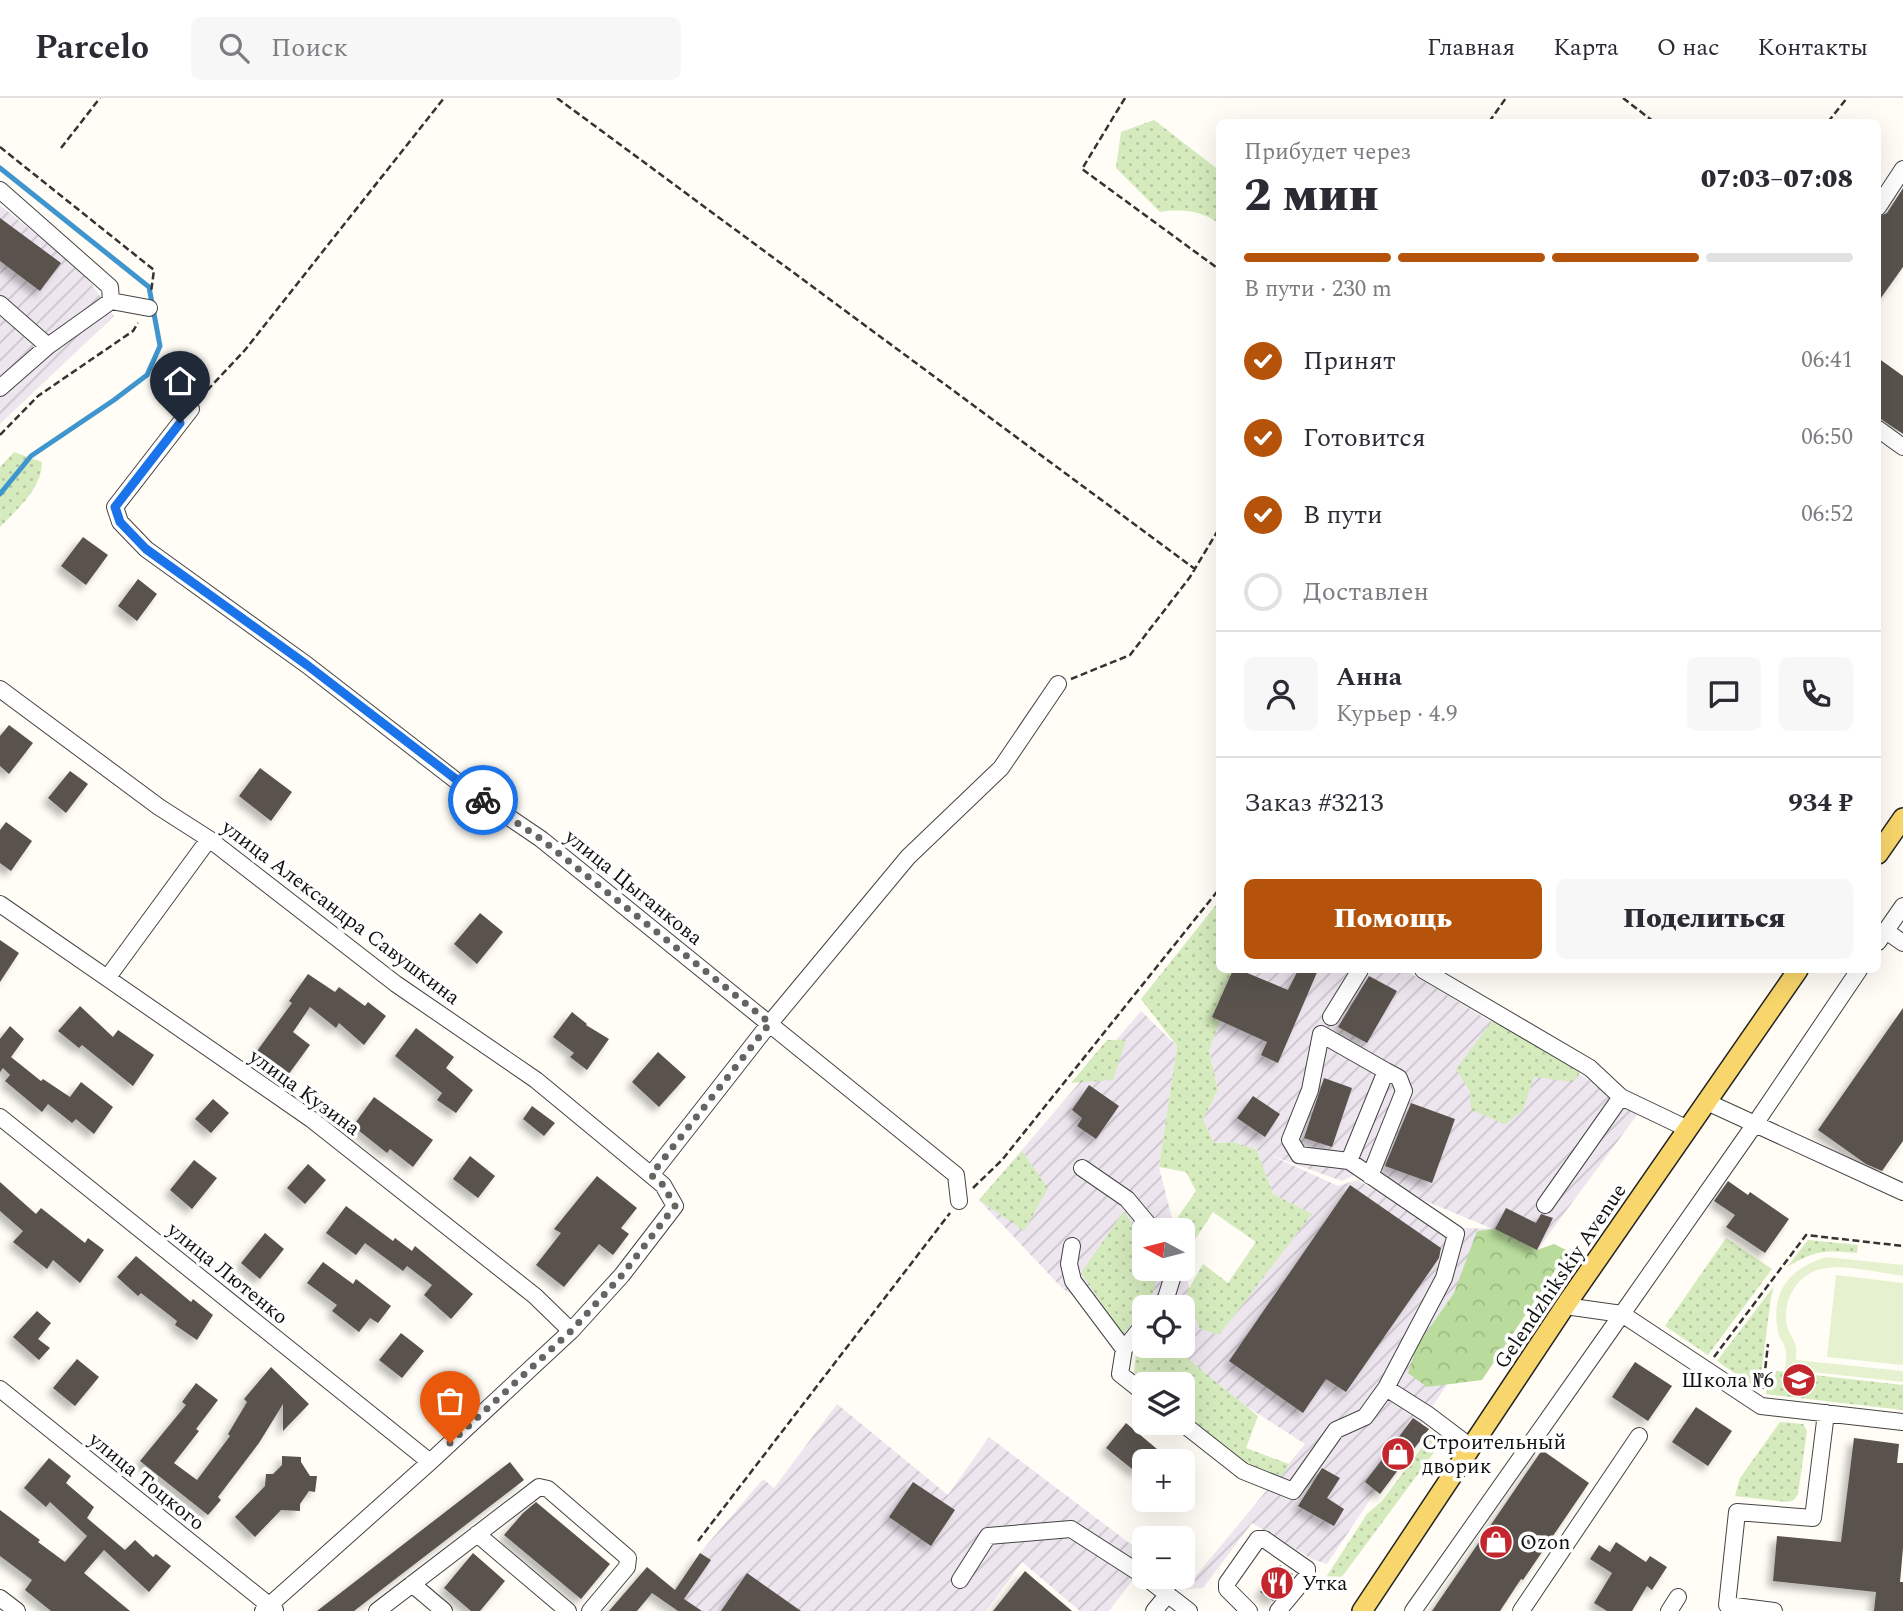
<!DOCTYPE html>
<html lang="ru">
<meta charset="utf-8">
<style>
:root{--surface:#fff;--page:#f7f7f7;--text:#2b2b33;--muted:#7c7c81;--line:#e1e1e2;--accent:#b45309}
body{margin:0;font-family:Spectral,serif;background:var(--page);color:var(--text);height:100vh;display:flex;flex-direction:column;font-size:26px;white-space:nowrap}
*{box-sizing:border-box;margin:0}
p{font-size:23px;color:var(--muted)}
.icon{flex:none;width:38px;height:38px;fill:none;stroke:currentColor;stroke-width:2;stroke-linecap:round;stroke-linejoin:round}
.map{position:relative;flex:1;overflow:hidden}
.side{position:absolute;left:1216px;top:21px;width:665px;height:854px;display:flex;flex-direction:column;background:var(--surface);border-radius:10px;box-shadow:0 7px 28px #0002}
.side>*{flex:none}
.needle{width:46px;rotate:277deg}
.buttons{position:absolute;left:1132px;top:1120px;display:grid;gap:14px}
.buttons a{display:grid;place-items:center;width:63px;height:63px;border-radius:10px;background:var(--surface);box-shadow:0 7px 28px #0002;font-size:35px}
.pin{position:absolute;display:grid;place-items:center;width:60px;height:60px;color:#fff;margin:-72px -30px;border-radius:50% 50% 50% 0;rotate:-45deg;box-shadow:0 0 7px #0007}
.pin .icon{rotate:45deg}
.courier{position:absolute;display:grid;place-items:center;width:70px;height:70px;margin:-35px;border:5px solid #1a73e8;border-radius:50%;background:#fff;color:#222;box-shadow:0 2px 9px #0007}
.summary em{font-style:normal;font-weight:800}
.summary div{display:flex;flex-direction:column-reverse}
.summary{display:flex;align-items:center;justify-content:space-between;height:119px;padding:0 28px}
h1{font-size:46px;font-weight:800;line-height:52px}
.bar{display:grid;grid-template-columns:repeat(4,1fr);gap:10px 7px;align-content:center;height:84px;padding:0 28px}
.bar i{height:9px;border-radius:5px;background:var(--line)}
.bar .selected{background:var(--accent)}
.bar p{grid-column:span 4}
.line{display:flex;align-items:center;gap:18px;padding:0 28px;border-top:2px solid var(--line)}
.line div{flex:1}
.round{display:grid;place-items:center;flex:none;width:74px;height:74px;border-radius:10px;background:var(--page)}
ol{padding:0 28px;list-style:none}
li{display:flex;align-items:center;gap:21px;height:77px}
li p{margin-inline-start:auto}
li .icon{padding:7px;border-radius:50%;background:var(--accent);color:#fff;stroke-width:4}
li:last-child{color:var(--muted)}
li i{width:38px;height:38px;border:4px solid var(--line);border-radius:50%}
.button{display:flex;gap:14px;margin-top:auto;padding:14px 28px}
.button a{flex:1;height:80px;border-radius:10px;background:var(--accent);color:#fff;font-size:28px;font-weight:800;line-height:80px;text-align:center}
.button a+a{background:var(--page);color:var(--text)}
header{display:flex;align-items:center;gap:42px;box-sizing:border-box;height:98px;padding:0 35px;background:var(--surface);border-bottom:2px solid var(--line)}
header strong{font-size:33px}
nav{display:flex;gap:38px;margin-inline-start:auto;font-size:24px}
.search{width:490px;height:63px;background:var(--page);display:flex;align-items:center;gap:18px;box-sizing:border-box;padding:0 24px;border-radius:10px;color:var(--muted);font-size:26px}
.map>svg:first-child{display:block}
.industrial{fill:url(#industrial-furrows);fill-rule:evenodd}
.grass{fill:url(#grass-dots)}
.forest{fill:url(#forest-crowns)}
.pitch{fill:#e6f2cf}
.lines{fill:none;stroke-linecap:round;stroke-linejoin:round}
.stream{stroke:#3f96cf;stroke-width:5}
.building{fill:#5a524d;filter:url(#shadow)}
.minor-casing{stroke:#444;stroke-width:18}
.major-casing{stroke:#222;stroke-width:22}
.path{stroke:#333;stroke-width:2.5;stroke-dasharray:7 3.5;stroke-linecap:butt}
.minor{stroke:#fff;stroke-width:16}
.major{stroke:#f9d66b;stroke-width:19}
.done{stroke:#646461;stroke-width:7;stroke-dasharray:0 12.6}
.route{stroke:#1a73e8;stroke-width:9}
.labels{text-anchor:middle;stroke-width:7;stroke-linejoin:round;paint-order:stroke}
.street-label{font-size:21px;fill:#111;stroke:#fff}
.poi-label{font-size:21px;fill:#111;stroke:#fff;text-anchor:start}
</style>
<header>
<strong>Parcelo</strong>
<div class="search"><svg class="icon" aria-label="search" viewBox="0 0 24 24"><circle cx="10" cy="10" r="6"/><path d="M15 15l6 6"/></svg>Поиск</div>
<nav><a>Главная</a><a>Карта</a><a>О нас</a><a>Контакты</a></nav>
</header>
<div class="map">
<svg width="1903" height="1513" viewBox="0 0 1903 1513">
<defs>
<pattern id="industrial-furrows" width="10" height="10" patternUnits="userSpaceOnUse" patternTransform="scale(1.75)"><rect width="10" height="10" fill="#eee6ef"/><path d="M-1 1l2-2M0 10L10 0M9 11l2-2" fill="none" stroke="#cbc4cc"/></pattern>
<pattern id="grass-dots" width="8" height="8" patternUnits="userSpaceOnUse" patternTransform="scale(1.75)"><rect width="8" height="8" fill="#d5ebbd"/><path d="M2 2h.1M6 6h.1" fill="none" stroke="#b6c8a1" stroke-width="1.8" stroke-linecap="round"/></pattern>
<pattern id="forest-crowns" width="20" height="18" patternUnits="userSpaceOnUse" patternTransform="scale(1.75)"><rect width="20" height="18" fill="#b9dc9c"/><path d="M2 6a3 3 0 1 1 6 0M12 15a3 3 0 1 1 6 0" fill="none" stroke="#9ebc85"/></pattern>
<filter id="shadow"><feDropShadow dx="-5.5" dy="5.5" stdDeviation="3.5" flood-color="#0004"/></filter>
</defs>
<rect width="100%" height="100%" fill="#fffdf5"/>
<path class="industrial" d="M0 107 84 175 114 218 0 326Z
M1238 872H1405L1640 1013 1537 1152 1327 1466 1312 1461 1252 1425 1203 1490 1185 1491 1305 1346 1152 1248H1183V1209H1144V1243L1062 1190 979 1102 1141 913 1177 948 1159 1069 1175 1132H1144V1171H1183V1165L1199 1229 1311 1116 1273 1096 1257 1052 1234 1044 1214 1045 1203 1021 1218 992 1209 953ZM1270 1057 1342 1083 1358 1075 1493 1131 1443 1129 1357 1082 1338 1088Z
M837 1306 948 1397 989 1339 1144 1456V1467L1109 1513H1080L1022 1464 986 1513H678L675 1494 700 1455 763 1381 774 1390Z"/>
<path class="grass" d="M1154 22 1220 73V126C1200 112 1183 111 1160 114L1116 70 1121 34Z
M14 354 42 364C41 392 18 410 0 429V369Z
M1220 802V872H1238L1209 953 1218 992 1203 1021 1214 1045 1234 1044 1257 1052 1273 1096 1312 1116 1219 1237 1199 1230 1187 1194 1203 1166 1228 1185 1256 1144 1213 1114 1185 1157 1183 1154V1132H1169L1196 1093 1186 1074 1159 1069 1177 948 1141 901Z
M1493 922 1581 973 1573 984 1534 979 1523 1012 1505 1026 1471 1012 1470 993 1456 971Z
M1107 942H1126L1113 982 1071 985Z
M1022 1053 1048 1090 1024 1133 979 1102Z
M1124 1113 1144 1144V1171H1159L1153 1195 1123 1237 1081 1175Z
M1726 1140 1772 1171 1708 1257 1665 1228Z
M1808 1142 1858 1147 1857 1155C1824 1152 1816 1152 1787 1169Z
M1774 1188 1771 1199 1759 1292 1717 1263Z
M1144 1241V1248H1172L1258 1318 1246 1350 1289 1366 1282 1378 1247 1366 1183 1315V1286H1148L1134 1275 1137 1245Z
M1769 1272 1903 1287V1312L1766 1296Z
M1780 1324 1803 1326 1807 1333 1798 1396 1794 1402 1787 1404 1735 1398 1740 1380Z
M1430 1332 1441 1345 1330 1495 1321 1487 1367 1416 1382 1403 1425 1345Z"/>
<path class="forest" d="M1495 1131 1537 1152 1554 1146 1568 1153 1482 1282 1427 1289 1408 1275 1417 1248 1454 1195 1477 1133Z"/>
<path class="pitch" d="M1826 1159 1903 1167V1178C1884 1175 1843 1167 1827 1170 1801 1173 1785 1196 1786 1220 1786 1231 1791 1236 1795 1245 1797 1250 1796 1256 1796 1262L1903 1273V1284L1785 1271C1786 1264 1787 1255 1785 1249 1783 1243 1779 1240 1778 1234 1770 1193 1789 1171 1826 1159Z
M1836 1177 1903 1185V1267L1827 1259Z"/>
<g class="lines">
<path class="stream" d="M0 70 149 189 160 248 147 277 114 302 31 358 0 396"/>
</g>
<path class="building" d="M1903 90V169L1878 204V119L1887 115Z
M0 120 61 165 40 193 0 163Z
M1878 260 1903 278V336L1878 319Z
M83 439 108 457 86 487 61 468Z
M138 481 157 496 137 523 118 508Z
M9 627 33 645 9 676 0 668V638Z
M260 670 292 694 271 723 239 698Z
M70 673 88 686 66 715 48 700Z
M6 724 32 743 11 773 0 765V732Z
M480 815 503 834 477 866 454 846Z
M0 842 19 855 0 884Z
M1233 872H1240L1288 892 1298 872H1318L1278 965 1261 957 1267 944 1212 919Z
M308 876 335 894 339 889 365 908 368 904 386 918 364 947 339 925 336 930 310 909 293 934 310 947 288 977 257 953 292 905 289 903Z
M1369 878 1397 893 1367 945 1338 929Z
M80 908 113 939 118 932 154 957 133 988 82 947 79 950 58 933Z
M1903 910V1043L1882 1073 1866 1066 1818 1032Z
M572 914 587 926 586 927 609 941 587 972 570 959 574 955 553 939Z
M10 928 24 941 11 959 41 983 43 981 70 999 81 984 113 1009 94 1036 76 1021 72 1025 48 1006 42 1014 5 983 10 977 3 970 0 974V941Z
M416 930 454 959 446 970 473 992 456 1015 437 1002 442 995 395 958Z
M658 954 686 979 659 1009 632 984Z
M1324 980 1352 990 1332 1049 1304 1040Z
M1089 987 1119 1008 1096 1041 1077 1028 1082 1020 1072 1012Z
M1253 998 1280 1016 1265 1039 1237 1020Z
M374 999 433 1042 413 1069 390 1051 387 1055 353 1028Z
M213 1001 229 1015 211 1035 195 1021Z
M1411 1005 1455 1021 1432 1085 1385 1068Z
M532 1008 555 1025 544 1038 523 1021Z
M470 1058 495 1078 478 1100 453 1081Z
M194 1062 217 1080 192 1111 170 1092Z
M308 1066 326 1082 305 1106 287 1090Z
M597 1078 637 1110 621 1130 629 1136 613 1157 599 1146 564 1189 536 1167 561 1135 554 1131Z
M1728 1083 1748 1097 1750 1094 1789 1121 1765 1155 1726 1129 1735 1117 1714 1103Z
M0 1084 36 1116 41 1110 85 1145 88 1140 104 1152 80 1185 53 1162 47 1171 13 1144 23 1133 0 1113Z
M1350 1087 1441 1150 1439 1160 1346 1294 1326 1281 1303 1315 1229 1263Z
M346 1108 393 1143 395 1140 412 1153 415 1148 473 1196 451 1221 424 1197 432 1187 407 1168 403 1173 365 1145 356 1157 326 1135Z
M1506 1110 1536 1125 1541 1116 1553 1120 1537 1152 1495 1131Z
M265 1135 284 1151 260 1181 241 1165Z
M136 1158 191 1204 193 1201 213 1217 197 1242 175 1227 177 1223 141 1195 138 1198 117 1179Z
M323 1164 353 1186 356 1181 391 1208 378 1225 370 1220 359 1234 332 1213 337 1207 307 1185Z
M37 1213 51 1225 38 1241 50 1250 39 1262 13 1239Z
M401 1235 424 1253 402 1280 379 1262Z
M77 1261 99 1279 75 1308 53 1290Z
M1635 1264 1672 1288 1648 1323 1612 1299Z
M271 1269 309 1306 283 1333V1306L259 1345 218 1399 221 1402 208 1417 140 1363 186 1307 182 1304 196 1285 218 1302 196 1331 199 1333 174 1365 197 1382 230 1338 228 1336 247 1304 244 1301Z
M1696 1309 1732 1333 1708 1368 1672 1344Z
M1413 1320 1429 1331 1380 1396 1365 1384Z
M1126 1325 1157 1351 1147 1363H1144L1137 1375 1106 1350Z
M1854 1340 1899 1346 1897 1365H1903V1450L1900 1484H1903V1513H1874L1876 1494 1773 1483 1777 1438 1841 1444Z
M1542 1352 1589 1385 1523 1482 1521 1481 1500 1513H1432Z
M282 1358 301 1359V1364L310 1378H317L315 1394 309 1393 300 1406V1413L281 1412 255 1439 235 1419 265 1388 266 1376H273L282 1367Z
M49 1360 71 1378 66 1385 94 1409 87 1420 125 1452 135 1442 153 1459 156 1456 171 1468 149 1494 104 1452 84 1475 130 1513H51L25 1492 32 1482 0 1458V1412L40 1442 38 1444 65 1464 87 1438 50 1404 46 1409 24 1390Z
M510 1364 524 1382 394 1482 354 1513H317Z
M1322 1370 1340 1380 1327 1400 1344 1411 1334 1428 1298 1408Z
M913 1384 955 1412 931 1448 889 1419Z
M536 1404 610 1466 581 1501 504 1437 523 1415Z
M1616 1444 1646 1464 1650 1458 1667 1469 1652 1492 1647 1488 1632 1513H1607L1594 1505 1612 1475 1590 1461 1599 1447 1610 1454Z
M473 1455 505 1483 480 1513H471L444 1490Z
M700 1455 711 1462 684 1501 702 1513H678L652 1495 637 1513H609L647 1469 675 1492Z
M1280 1467 1293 1476 1273 1503 1260 1494Z
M1025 1473 1033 1480 1072 1513H993Z
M747 1475 801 1513H721Z"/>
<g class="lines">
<g class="minor-casing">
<path id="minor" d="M0 92 110 189 111 203
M1878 109 1903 71
M0 206 48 248
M0 290 48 248 111 203 149 210
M191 311 115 409 120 424 146 451 307 567 463 688 541 741 956 1077 959 1103
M1878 331 1903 349
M0 591 159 709 209 741 396 886 536 982 651 1077
M0 806 311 1021 535 1198 571 1233
M1886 833 1903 845
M1878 844 1903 808
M1423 872 1590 970 1621 999 1688 1031
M108 879 209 741
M1331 919 1360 872
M1707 1004 1903 1094
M0 1019 430 1364
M1349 1063 1386 973 1321 936 1310 992 1290 1042 1299 1057 1349 1063 1456 1136 1444 1180 1386 1290
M1082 1070 1127 1101 1153 1132
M1370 1078 1404 993 1399 980 1386 973
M1545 1107 1621 999
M1072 1148 1069 1166 1073 1183 1124 1251
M1565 1208 1622 1216 1755 1026 1859 872
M1159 1209 1166 1200 1175 1171
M1144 1226 1124 1251 1120 1276 1144 1295
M0 1291 275 1512
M1182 1325 1243 1373 1293 1393 1336 1332 1365 1319 1386 1290 1427 1316 1472 1350
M477 1436 568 1513
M1145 1479 1189 1513
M960 1482 988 1438 1071 1431 1144 1478
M412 1486 444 1513
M0 1500 17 1513
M263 1513 430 1364 571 1233 622 1177 675 1108 663 1087 651 1077 770 925 908 759 1001 670 1058 586
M377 1513 539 1389 548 1391 628 1460 627 1469 590 1513
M1154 1513 1168 1496
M1249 1513 1227 1491V1485L1258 1441H1264L1307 1471V1478L1278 1513
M1413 1513 1622 1216 1761 1308 1903 1324
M1521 1513 1639 1338
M1669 1513 1678 1499
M1774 1513 1727 1507 1737 1414 1813 1420 1826 1315"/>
</g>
<g class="major-casing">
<path id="major" d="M1878 756 1903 720
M1362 1513 1565 1208 1798 872"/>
</g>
<path class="path" d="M557 0 1195 471
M1125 0 1082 71 1220 172
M1623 0 1654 24
M1489 24 1506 0
M1828 24 1847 0
M0 49 154 172 151 194
M61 50 100 0
M200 300 245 252 444 0
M0 337 38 298 133 233 138 225
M1071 581 1130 557 1190 479 1220 429
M973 1090 1002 1062 1220 790
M1714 1259 1806 1137 1903 1148
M1763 1291 1768 1246
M698 1443 950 1115"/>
<use href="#minor" class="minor"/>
<use href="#major" class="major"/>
</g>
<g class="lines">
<path class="done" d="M450 1345 571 1233 622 1177 675 1108 663 1087 651 1077 770 925 541 741 483 702"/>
<path class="route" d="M180 325 115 409 120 424 146 451 307 567 483 702"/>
</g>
<defs>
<g id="school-disc" transform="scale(1.75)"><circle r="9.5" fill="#c4262e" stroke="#fff"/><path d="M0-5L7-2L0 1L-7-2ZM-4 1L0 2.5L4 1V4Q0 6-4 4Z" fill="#fff"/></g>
<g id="shop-disc" transform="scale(1.75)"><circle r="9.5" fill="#c4262e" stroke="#fff"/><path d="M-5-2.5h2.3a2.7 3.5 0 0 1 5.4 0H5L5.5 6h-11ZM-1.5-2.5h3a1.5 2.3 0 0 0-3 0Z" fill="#fff"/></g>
<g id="restaurant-disc" transform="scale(1.75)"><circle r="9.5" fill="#c4262e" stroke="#fff"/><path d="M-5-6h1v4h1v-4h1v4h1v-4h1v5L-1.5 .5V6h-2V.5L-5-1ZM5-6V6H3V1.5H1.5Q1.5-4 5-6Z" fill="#fff"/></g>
</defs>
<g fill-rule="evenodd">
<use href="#school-disc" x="1799" y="1282"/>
<use href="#shop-disc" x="1398" y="1356"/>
<use href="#shop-disc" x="1496" y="1444"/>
<use href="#restaurant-disc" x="1277" y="1485"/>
</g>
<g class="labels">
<g class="street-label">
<text transform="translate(634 789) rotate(39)" y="7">улица Цыганкова</text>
<text transform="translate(341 814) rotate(37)" y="7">улица Александра Савушкина</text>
<text transform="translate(305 994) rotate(36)" y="7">улица Кузина</text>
<text transform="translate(228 1175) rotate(39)" y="7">улица Лютенко</text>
<text transform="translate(1560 1178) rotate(-56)" y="7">Gelendzhikskiy Avenue</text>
<text transform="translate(147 1383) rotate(39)" y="7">улица Тоцкого</text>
</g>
<g class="poi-label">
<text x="1774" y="1289" text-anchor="end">Школа №6</text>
<text x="1422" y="1351">Строительный<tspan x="1422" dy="24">дворик</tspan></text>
<text x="1520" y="1451">Ozon</text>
<text x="1302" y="1492">Утка</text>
</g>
</g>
</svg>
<div class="buttons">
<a><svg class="needle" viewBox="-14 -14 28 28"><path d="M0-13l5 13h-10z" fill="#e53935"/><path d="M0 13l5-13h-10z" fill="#7c7c81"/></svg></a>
<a><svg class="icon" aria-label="locate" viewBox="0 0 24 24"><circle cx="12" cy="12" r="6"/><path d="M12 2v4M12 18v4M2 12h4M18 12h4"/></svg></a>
<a><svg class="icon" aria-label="layers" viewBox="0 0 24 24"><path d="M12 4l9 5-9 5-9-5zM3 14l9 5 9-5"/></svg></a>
<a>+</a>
<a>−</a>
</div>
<div class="pin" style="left:450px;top:1345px;background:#ea580c"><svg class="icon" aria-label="bag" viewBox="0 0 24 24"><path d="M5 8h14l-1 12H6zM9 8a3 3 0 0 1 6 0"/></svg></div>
<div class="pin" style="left:180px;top:325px;background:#1f2937"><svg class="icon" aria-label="home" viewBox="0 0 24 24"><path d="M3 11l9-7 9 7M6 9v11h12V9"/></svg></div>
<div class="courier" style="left:483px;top:702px"><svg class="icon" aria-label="bike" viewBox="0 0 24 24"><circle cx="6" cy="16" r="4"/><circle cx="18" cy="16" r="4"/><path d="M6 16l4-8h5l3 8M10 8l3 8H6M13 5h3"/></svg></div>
<section class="side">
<div class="summary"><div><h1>2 мин</h1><p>Прибудет через</p></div><em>07:03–07:08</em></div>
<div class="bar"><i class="selected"></i><i class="selected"></i><i class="selected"></i><i></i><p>В пути · 230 m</p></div>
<ol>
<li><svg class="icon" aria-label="check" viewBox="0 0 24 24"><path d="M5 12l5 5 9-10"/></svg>Принят<p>06:41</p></li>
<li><svg class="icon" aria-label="check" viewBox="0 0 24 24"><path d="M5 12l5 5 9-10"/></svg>Готовится<p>06:50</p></li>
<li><svg class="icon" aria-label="check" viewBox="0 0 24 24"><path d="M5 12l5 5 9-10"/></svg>В пути<p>06:52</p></li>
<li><i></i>Доставлен</li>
</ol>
<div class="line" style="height:126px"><a class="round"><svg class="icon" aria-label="person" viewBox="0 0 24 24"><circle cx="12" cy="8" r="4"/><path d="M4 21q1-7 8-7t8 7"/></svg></a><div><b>Анна</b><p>Курьер · 4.9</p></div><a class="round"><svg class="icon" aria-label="chat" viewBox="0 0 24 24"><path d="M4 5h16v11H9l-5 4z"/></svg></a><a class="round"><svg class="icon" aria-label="phone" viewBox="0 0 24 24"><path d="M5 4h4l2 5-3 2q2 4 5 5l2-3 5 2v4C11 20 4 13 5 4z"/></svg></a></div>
<div class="line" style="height:91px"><div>Заказ #3213</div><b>934 ₽</b></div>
<div class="button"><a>Помощь</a><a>Поделиться</a></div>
</section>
</div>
